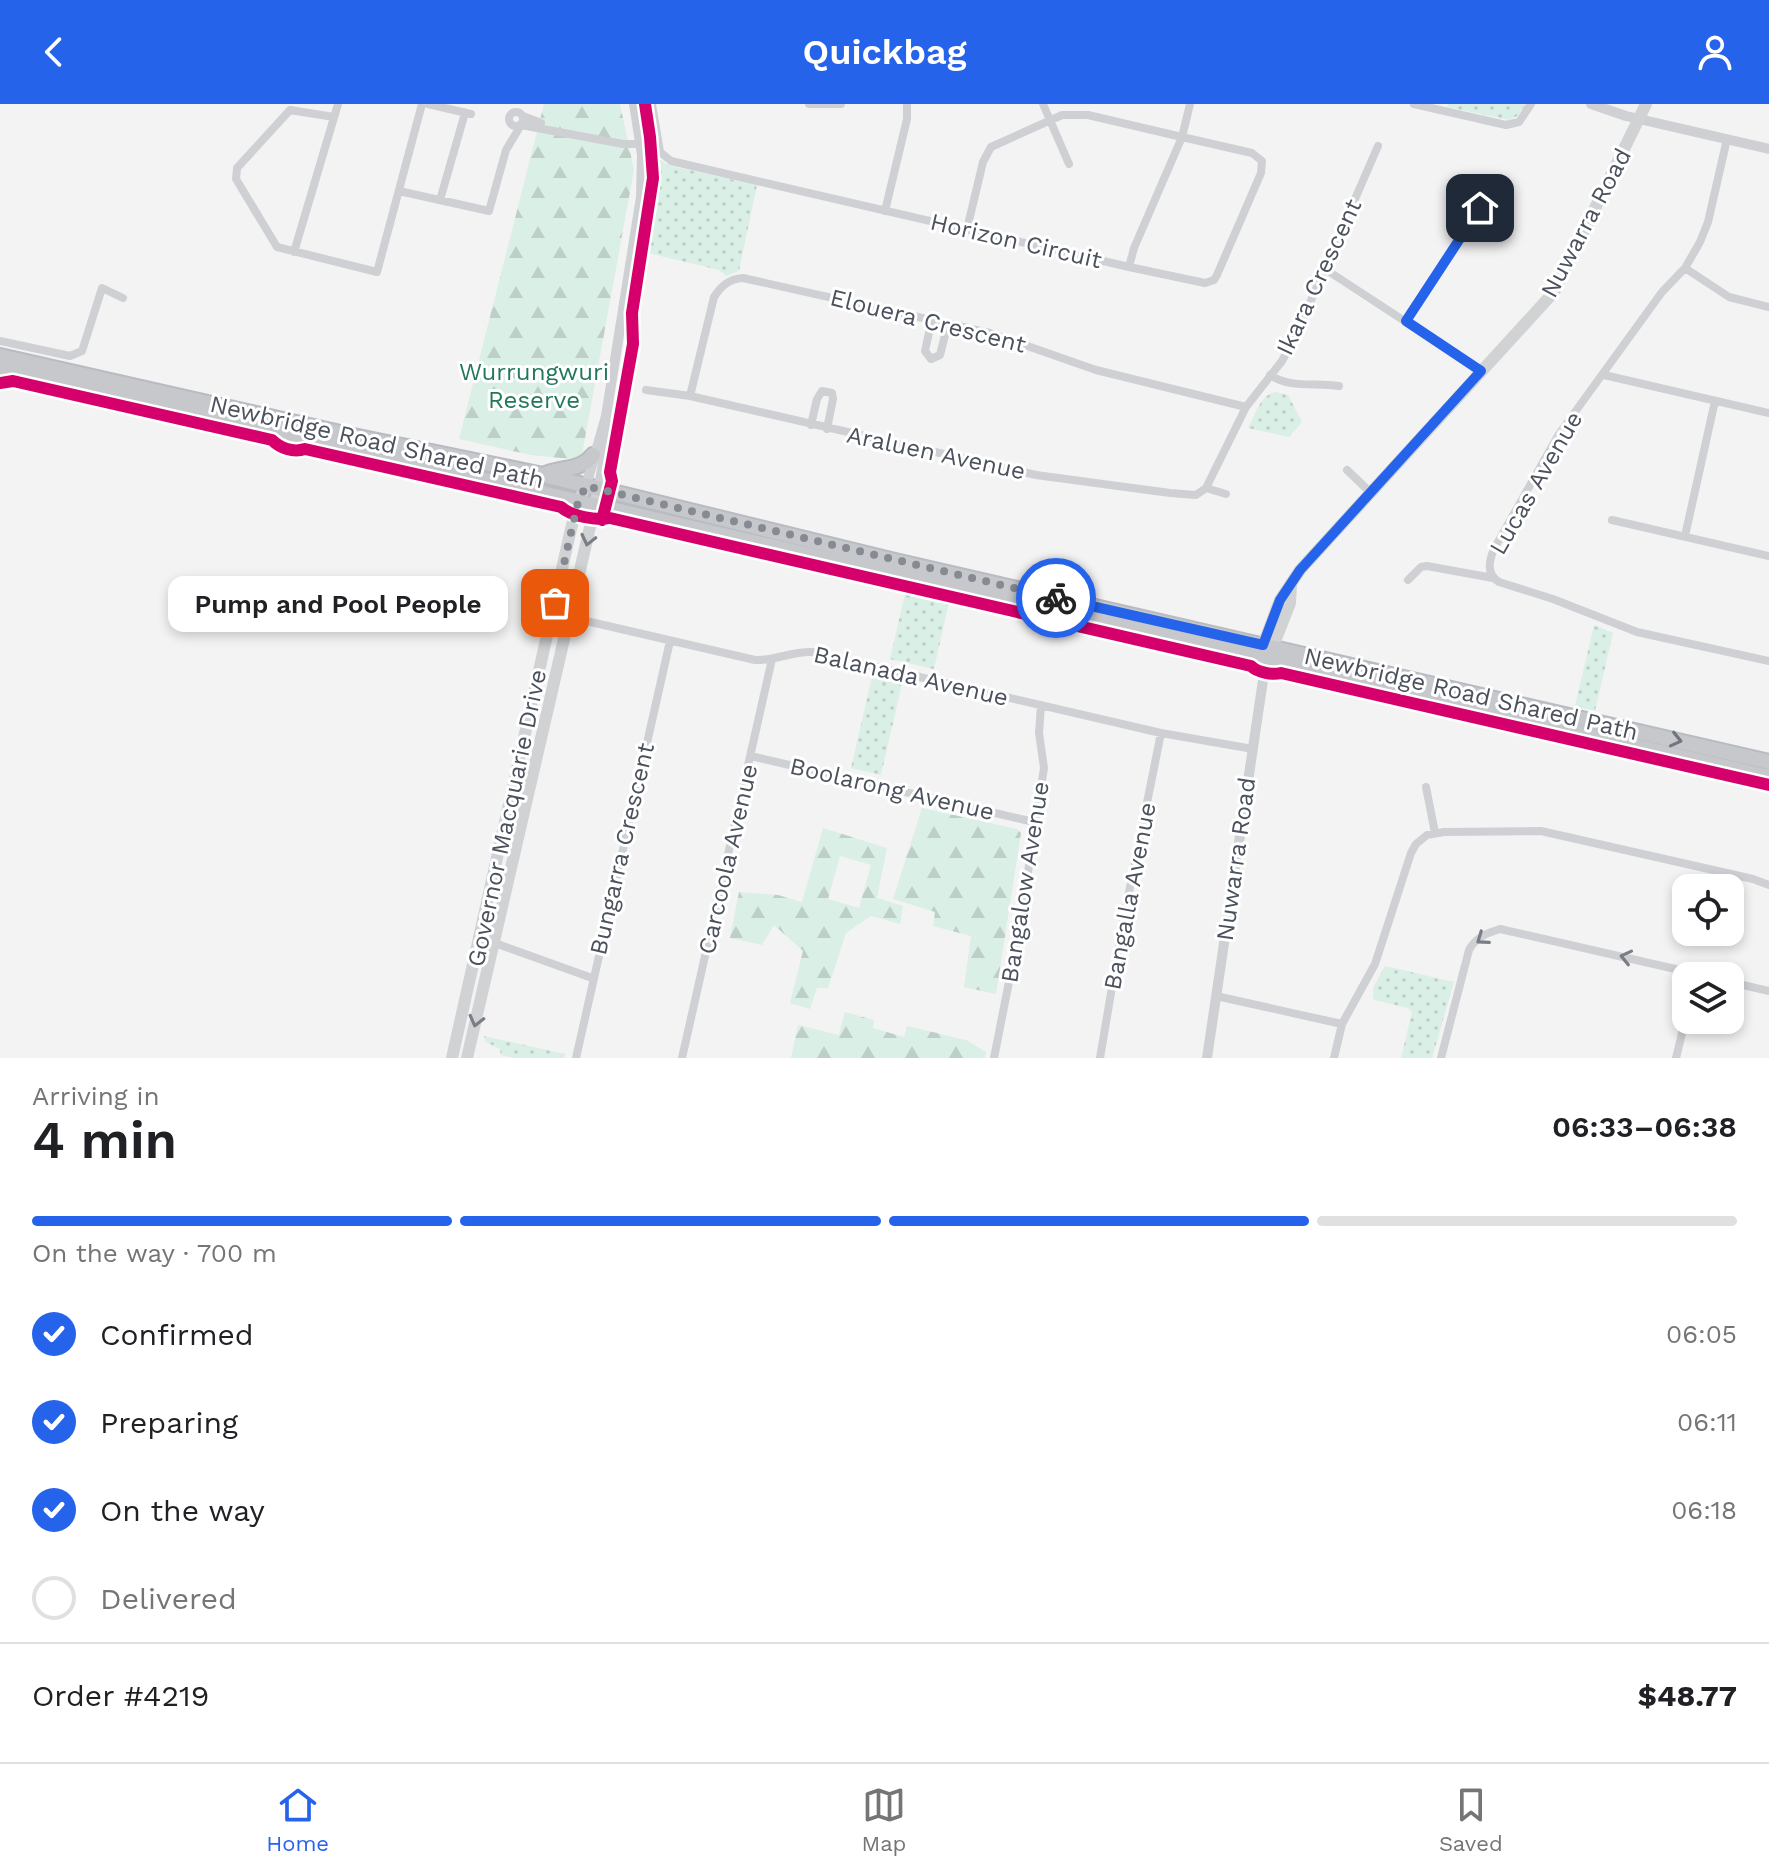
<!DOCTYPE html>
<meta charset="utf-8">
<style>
:root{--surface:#fff;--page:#f2f2f2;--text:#202124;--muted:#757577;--line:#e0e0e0;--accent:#2563eb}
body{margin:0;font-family:"Work Sans",sans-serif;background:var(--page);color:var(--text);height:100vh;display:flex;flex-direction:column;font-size:30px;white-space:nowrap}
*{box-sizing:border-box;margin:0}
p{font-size:26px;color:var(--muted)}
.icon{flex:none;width:44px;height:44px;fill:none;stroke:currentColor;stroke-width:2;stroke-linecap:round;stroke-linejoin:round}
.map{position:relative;height:954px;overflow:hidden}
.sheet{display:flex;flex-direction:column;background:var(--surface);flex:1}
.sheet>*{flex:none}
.fabs{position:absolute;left:1672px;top:770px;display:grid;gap:16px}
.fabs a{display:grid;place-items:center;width:72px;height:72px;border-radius:16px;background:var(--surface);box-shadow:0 4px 12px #0003;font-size:40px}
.pin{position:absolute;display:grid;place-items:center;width:68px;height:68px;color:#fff;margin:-34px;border-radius:16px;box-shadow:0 4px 12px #0006}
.courier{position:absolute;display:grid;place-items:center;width:80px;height:80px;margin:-40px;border:6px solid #2563eb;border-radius:50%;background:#fff;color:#222;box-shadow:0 2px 10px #0007}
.bubble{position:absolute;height:56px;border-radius:16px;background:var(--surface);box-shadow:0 4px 12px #0003;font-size:26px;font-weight:600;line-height:56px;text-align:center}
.overview em{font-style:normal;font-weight:600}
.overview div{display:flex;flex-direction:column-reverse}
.overview{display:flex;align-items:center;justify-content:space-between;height:136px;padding:0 32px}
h1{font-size:52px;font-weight:600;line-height:60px}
.bar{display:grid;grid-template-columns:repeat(4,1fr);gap:12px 8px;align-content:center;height:96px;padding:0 32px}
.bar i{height:10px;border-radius:6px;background:var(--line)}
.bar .on{background:var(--accent)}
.bar p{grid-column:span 4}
.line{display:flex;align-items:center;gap:20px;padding:0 32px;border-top:2px solid var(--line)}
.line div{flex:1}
ol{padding:0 32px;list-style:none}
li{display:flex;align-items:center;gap:24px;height:88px}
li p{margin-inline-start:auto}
li .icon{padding:8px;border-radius:50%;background:var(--accent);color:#fff;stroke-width:4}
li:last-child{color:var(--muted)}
li i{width:44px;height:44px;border:4px solid var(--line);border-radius:50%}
header{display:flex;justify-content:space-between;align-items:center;height:104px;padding:0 32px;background:var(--accent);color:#fff;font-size:36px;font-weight:600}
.tab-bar{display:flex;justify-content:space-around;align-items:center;height:112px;border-top:2px solid var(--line);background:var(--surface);font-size:22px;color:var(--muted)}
.tab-bar a{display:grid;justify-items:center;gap:4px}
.tab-bar .on{color:var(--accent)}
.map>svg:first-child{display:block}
.forest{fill:url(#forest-firs);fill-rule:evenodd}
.park{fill:url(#park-dots)}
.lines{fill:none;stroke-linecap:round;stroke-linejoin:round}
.trunk-casing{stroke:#b8bbc1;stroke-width:18}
.minor{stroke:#ced0d3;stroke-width:8}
.tertiary{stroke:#ced0d3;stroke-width:10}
.secondary{stroke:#d0d2d4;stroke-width:12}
.trunk{stroke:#c6c8cc;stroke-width:14}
.cycleway-casing{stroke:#fff;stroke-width:17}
.cycleway{stroke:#d6006c;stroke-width:12}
.oneway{stroke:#7a7f87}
.oneway2{stroke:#70757e}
.oneway3{stroke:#797e86}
.done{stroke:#868a92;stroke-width:8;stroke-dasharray:0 14.4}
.route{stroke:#2563eb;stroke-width:10}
.labels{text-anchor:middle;stroke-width:6;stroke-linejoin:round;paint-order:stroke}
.street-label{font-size:24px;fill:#4b525d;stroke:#fff}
.park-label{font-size:24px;fill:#23785b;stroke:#fff}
</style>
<header><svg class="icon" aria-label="back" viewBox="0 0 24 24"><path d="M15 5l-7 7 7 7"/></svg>Quickbag<svg class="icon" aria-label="person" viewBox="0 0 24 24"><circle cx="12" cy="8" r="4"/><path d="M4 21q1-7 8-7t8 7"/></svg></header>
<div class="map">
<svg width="1769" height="954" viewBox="0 0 1769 954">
<defs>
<pattern id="forest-firs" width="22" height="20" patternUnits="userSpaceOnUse" patternTransform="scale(2)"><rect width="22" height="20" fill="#daefe5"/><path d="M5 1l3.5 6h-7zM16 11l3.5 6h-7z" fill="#bdcfc7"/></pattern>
<pattern id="park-dots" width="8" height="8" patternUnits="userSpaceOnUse" patternTransform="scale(2)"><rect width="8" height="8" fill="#daefe5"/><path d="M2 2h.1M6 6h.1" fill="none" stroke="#bdcfc7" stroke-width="1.8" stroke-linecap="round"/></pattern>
</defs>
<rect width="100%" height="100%" fill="#f3f3f3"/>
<path class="forest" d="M544 0H620L634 66 581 356 531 351 459 335Z
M922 704 1017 725 1021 729 996 890 964 883 971 832 933 822 935 808 893 795Z
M823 724 887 744 877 794 903 802 900 820 871 812 846 829 828 884H817L810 905 790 899 803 847 774 821 762 841 730 834 739 788 778 791 802 798ZM840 752 871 761 859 804 828 795Z
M845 908 874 916 873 924 904 933 907 922 966 936 986 948 985 954H791L798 921 839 931Z"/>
<path class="park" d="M1448 0H1526L1517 12 1510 16 1447 3Z
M654 50 667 61 757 81 739 167 726 172 719 166 648 149Z
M1275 288 1288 291 1302 318 1289 333 1248 324C1255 311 1260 292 1275 288Z
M906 485 950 494 934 565 890 555Z
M1594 521 1613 529 1595 607 1575 602Z
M872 573 902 580 881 671 851 664Z
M1385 862 1454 878 1432 954H1401L1412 908 1408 904 1374 896 1373 884Z
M484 932 565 950 564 954H515L501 951 500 945 486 938Z"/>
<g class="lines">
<g class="trunk-casing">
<path id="trunk" d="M0 252 358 333 543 371 895 457 1769 658
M0 266 291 331 1769 673
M543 371C561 362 580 368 593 351"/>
</g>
<path class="minor" d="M428 0 471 10
M652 0 660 48 671 57 1129 163 1205 179 1214 176 1217 171 1261 69 1262 57 1252 49 1182 33 1088 11H1062L991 43 983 58 967 125
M809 0H841
M1043 0 1069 60
M1414 0 1506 21 1519 18 1531 0
M509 15a7 7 0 1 1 14 0a7 7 0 1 1-14 0Z
M523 12 541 19
M334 13 290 6 237 64 236 75 277 143 377 168 422 0
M521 21 623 40H641
M1727 35 1708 118 1700 138 1685 164 1662 188 1559 330 1494 445C1489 457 1486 470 1499 478L1553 495 1637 528 1769 557
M399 87 489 107 506 46 521 21
M440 96 465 9
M885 107 907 15V0
M294 148 338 0
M1129 163 1134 144 1182 33 1190 0
M1685 164 1729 193 1769 203
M1325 165 1481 267
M932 215 925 247 931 255 940 251 948 219
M1406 217 1480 104 1495 94
M0 237 70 252 82 247 102 184 123 194
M1270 271C1291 285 1314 278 1339 282
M1604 271 1769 309
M646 286 690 292 1036 371 1170 389 1196 391 1206 384 1226 390
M690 292 714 193C721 182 729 175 743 174L990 229 1096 266 1246 303
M811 321 817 295 822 287 832 289 833 295 827 325
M1347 366 1370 388
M1206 384 1246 303 1282 257 1296 231 1378 42
M1612 416 1769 452
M1685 432 1715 297
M1408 476 1421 463 1427 462 1493 474
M569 513 755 556C775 557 792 547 812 548L1161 629 1253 645
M751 652 1034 718
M1426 683 1435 729
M481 834 592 874
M1730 878 1769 887
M1216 892 1342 920
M576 954 670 537
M682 954 772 555
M994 954 1019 827 1044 664 1039 629 1041 601
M1100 954 1123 818 1161 629
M1334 954 1342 920 1375 860 1411 749 1416 740 1427 731 1444 728 1541 727 1753 775 1769 781
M1441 954 1469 846C1476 833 1487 829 1500 825L1706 872
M1676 954 1686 913"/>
<path class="tertiary" d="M1591 0 1626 12 1769 45
M586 382 606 312 641 93 642 51 634 0
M599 384 606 338V318
M1207 954 1266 556"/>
<path class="secondary" d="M1265 549 1263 541 1280 496 1300 466 1554 188 1646 0
M1270 550 1290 499 1291 481
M452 954 570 429 578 398 586 382
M467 954 599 384"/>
<use href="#trunk" class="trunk"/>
<g class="cycleway-casing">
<path id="cycleway" d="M0 279 13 277 272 336C280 344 293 349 305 345L561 403C571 412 596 417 610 414L1251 562C1258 569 1273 571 1281 569L1769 681
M602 416 612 377 610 368 633 240 632 209 653 74 650 33 645 0"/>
</g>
<use href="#cycleway" class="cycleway"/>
</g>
<defs><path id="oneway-chevron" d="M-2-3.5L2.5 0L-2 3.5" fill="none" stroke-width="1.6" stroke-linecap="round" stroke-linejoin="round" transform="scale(2)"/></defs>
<g class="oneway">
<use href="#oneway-chevron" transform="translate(588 436) rotate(103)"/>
<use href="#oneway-chevron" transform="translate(476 917) rotate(104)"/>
</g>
<use class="oneway2" href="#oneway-chevron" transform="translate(1676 636) rotate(13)"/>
<g class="oneway3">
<use href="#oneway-chevron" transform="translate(1482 835) rotate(145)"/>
<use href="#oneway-chevron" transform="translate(1626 853) rotate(-167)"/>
</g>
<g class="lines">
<path class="done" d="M555 499 578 398 586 382 1056 494"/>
<path class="route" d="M1056 494 1263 541 1280 496 1300 466 1481 267 1406 217 1480 104"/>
</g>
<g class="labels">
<g class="street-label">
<text transform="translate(1586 119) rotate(-62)" y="8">Nuwarra Road</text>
<text transform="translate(1016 137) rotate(13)" y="8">Horizon Circuit</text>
<text transform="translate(1319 173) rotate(-65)" y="8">Ikara Crescent</text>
<text transform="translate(928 217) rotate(14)" y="8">Elouera Crescent</text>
<text transform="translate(377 338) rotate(13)" y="8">Newbridge Road Shared Path</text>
<text transform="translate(936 349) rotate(12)" y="8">Araluen Avenue</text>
<text transform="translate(1536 379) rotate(-60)" y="8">Lucas Avenue</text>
<text transform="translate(911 572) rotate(13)" y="8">Balanada Avenue</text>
<text transform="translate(1471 590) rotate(13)" y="8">Newbridge Road Shared Path</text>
<text transform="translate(892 685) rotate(13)" y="8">Boolarong Avenue</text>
<text transform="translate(507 714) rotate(-78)" y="8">Governor Macquarie Drive</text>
<text transform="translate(622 745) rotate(-77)" y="8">Bungarra Crescent</text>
<text transform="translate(728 755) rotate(-77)" y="8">Carcoola Avenue</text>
<text transform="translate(1236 755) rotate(-82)" y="8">Nuwarra Road</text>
<text transform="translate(1025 778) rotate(-81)" y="8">Bangalow Avenue</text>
<text transform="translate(1130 792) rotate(-79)" y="8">Bangalla Avenue</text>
</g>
<g class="park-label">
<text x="534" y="276">Wurrungwuri<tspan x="534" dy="28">Reserve</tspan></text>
</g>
</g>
</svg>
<div class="fabs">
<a><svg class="icon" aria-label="locate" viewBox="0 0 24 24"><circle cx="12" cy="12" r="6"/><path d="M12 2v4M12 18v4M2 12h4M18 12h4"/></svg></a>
<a><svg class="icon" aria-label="layers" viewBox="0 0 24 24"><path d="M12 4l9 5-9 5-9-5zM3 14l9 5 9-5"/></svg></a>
</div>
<div class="pin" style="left:555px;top:499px;background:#ea580c"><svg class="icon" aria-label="bag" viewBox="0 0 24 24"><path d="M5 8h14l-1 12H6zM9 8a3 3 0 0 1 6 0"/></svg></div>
<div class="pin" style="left:1480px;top:104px;background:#1f2937"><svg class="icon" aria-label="home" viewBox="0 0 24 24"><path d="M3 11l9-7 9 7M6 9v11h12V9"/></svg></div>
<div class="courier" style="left:1056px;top:494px"><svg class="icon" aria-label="bike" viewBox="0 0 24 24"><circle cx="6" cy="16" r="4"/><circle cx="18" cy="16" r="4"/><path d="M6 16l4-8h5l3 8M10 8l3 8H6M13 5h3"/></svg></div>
<div class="bubble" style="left:168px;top:472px;width:340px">Pump and Pool People</div>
</div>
<section class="sheet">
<div class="overview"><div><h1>4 min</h1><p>Arriving in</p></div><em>06:33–06:38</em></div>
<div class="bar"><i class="on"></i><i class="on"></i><i class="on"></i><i></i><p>On the way · 700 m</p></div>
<ol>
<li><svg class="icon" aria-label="check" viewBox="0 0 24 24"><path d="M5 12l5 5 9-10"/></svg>Confirmed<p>06:05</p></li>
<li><svg class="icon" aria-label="check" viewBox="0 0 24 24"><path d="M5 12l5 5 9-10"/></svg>Preparing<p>06:11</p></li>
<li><svg class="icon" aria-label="check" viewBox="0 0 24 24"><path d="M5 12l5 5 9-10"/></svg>On the way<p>06:18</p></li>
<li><i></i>Delivered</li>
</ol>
<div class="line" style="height:104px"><div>Order #4219</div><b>$48.77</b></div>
</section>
<nav class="tab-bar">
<a class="on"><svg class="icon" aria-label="home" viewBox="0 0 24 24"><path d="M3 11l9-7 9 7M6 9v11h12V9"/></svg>Home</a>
<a><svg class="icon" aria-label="map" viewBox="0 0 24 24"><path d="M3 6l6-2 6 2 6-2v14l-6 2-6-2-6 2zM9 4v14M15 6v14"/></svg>Map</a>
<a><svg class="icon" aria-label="saved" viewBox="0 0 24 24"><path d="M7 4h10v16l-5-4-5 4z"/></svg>Saved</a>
</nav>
